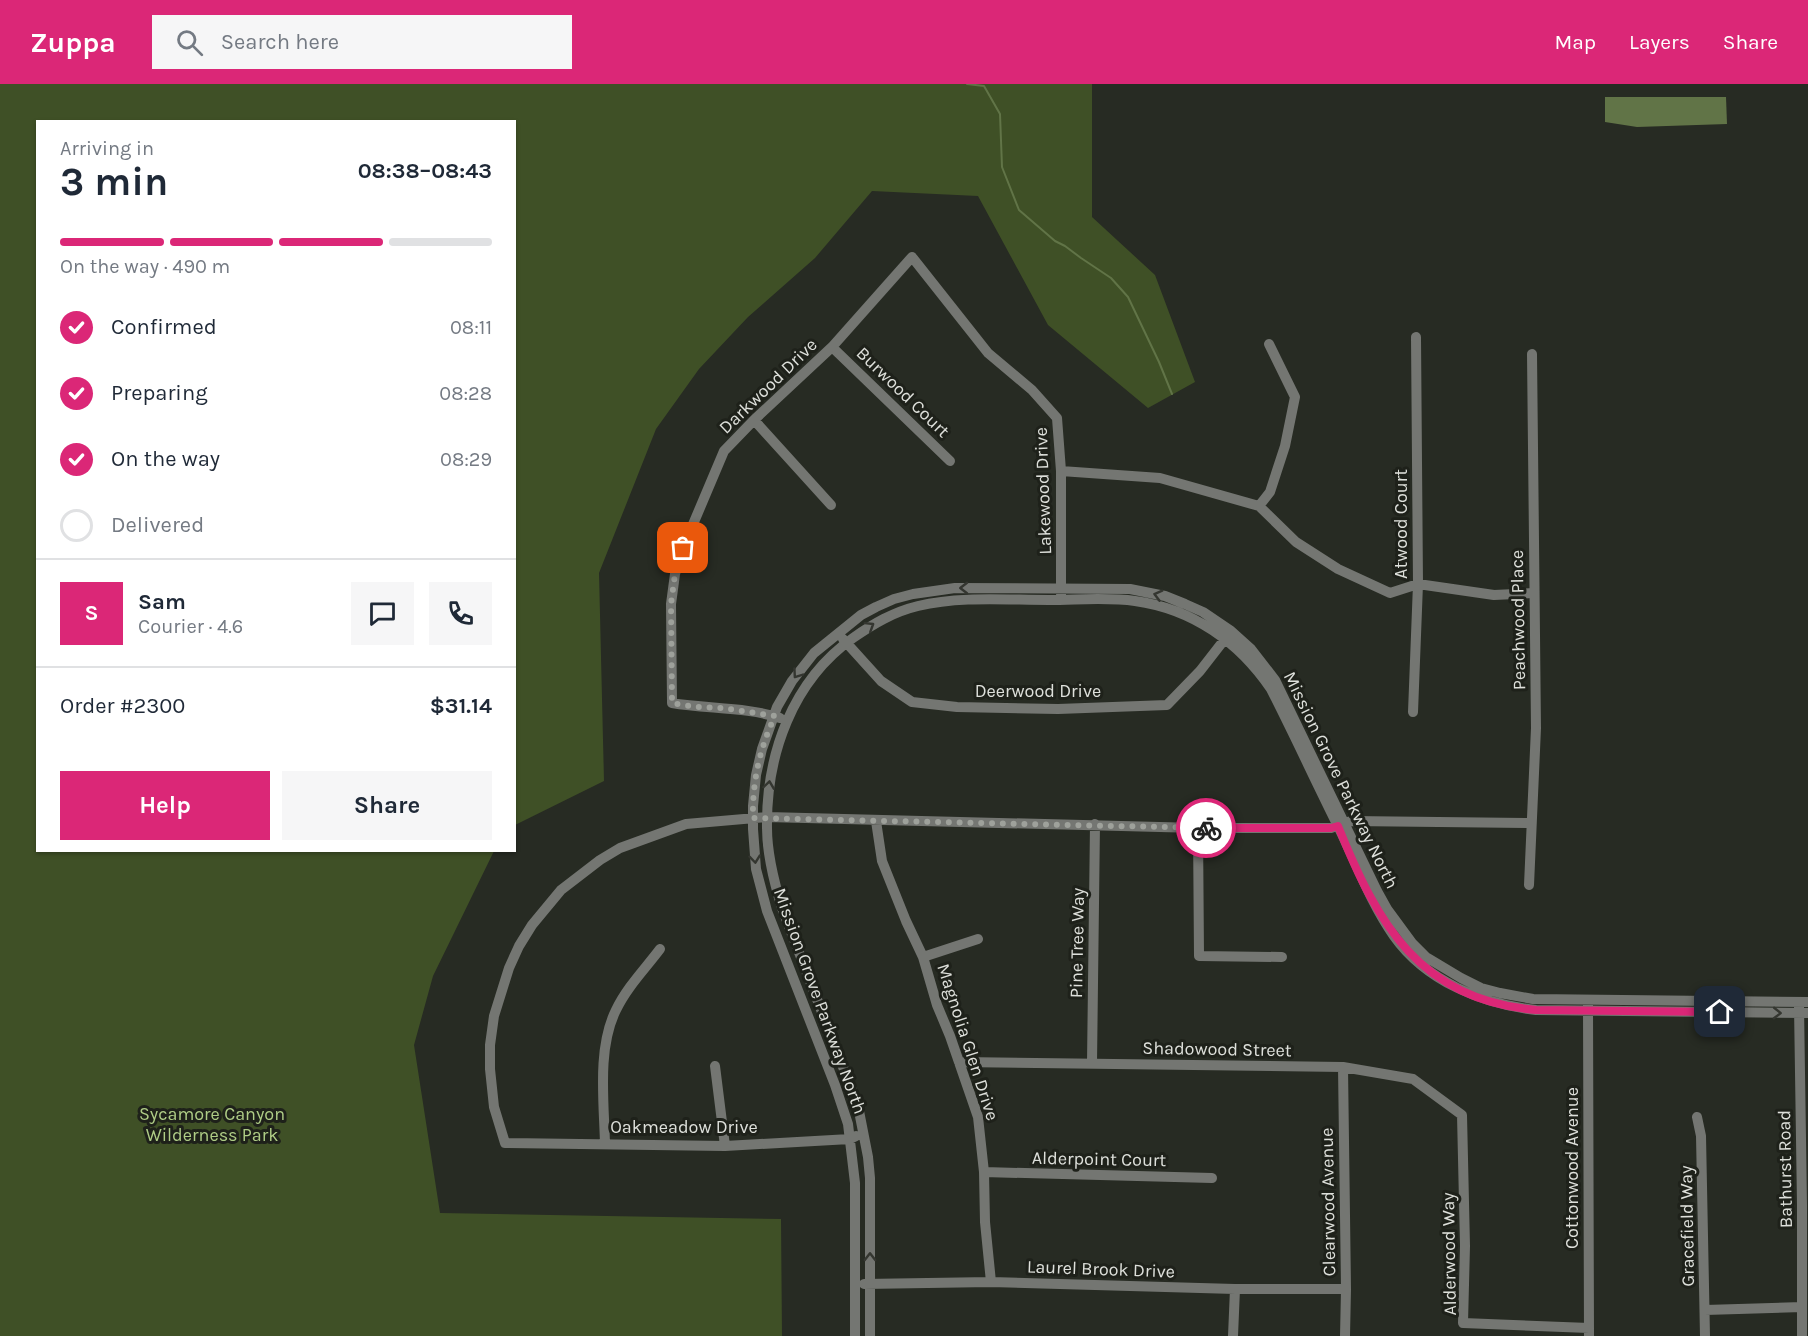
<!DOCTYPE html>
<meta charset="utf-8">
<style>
:root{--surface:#fff;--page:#f6f6f7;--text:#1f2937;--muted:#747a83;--line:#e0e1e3;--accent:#db2777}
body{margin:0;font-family:Karla,sans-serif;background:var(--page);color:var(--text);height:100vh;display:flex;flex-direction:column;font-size:22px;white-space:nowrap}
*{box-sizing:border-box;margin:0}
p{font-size:20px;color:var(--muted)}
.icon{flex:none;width:33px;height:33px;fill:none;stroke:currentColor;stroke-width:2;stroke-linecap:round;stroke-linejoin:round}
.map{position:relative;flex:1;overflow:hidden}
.drawer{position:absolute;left:36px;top:36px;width:480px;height:732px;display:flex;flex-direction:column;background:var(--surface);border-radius:0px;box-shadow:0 2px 4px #0004}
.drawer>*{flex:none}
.pin{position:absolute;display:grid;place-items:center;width:51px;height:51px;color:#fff;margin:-26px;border-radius:12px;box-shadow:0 3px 9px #0006}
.courier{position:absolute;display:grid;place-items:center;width:60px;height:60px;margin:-30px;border:4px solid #db2777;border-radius:50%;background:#fff;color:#222;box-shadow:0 2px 8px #0007}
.summary em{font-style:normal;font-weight:700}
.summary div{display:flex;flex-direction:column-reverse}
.summary{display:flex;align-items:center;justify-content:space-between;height:102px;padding:0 24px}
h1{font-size:39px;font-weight:700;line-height:45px}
.bar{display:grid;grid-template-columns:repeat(4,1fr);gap:9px 6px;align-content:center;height:72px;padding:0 24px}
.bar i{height:8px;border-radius:4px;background:var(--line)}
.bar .selected{background:var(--accent)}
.bar p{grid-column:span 4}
.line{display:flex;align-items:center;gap:15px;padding:0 24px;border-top:2px solid var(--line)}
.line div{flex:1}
.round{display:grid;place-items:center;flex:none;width:63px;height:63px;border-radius:0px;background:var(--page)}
ol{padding:0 24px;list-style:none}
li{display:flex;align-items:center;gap:18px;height:66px}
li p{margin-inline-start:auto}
li .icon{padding:6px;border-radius:50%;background:var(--accent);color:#fff;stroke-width:4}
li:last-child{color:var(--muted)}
li i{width:33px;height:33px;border:3px solid var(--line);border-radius:50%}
.action{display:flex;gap:12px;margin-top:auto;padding:12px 24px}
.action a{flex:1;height:69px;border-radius:0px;background:var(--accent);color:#fff;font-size:24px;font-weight:700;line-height:69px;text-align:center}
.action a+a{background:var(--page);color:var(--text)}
header{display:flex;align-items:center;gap:36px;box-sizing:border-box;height:84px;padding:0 30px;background:var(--accent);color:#fff}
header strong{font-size:28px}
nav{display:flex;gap:33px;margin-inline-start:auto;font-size:21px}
.search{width:420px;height:54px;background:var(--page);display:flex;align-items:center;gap:15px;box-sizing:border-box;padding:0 21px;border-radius:0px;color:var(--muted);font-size:22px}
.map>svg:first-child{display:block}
.green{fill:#3f5026}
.water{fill:#617447}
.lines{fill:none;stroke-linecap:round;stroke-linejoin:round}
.stream{stroke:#617447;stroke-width:2}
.minor{stroke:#747672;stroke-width:10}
.oneway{stroke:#343630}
.done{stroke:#9ea19b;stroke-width:6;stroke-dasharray:0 10.8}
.route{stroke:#db2777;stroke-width:8}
.labels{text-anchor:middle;stroke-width:6;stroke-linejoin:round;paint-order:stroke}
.street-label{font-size:18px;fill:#dee0db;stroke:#1e211a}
.park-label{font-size:18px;fill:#afcd86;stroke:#1e211a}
</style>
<header>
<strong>Zuppa</strong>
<div class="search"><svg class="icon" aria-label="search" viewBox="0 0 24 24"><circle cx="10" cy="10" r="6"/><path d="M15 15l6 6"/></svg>Search here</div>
<nav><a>Map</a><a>Layers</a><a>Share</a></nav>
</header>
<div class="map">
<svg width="1808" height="1252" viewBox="0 0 1808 1252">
<rect width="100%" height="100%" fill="#272b23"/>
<path class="green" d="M0 0H1092V133L1155 191 1195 298 1148 324 1048 241 978 112 872 107 815 174 748 233 699 285 656 345 599 489 604 697 515 741 514 38H38V766L494 767 433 892 414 961 440 1129 781 1135 782 1252H0Z"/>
<path class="water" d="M1605 13H1726L1727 40 1637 43 1605 38Z"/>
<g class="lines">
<path class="stream" d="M967 0 984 2 1000 30 1002 83 1019 126 1055 157 1065 162 1081 174 1111 194 1128 213 1159 278 1172 310"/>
<path class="minor" d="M832 263 950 377
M754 336 831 421
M1061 387 1160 394 1259 422 1296 458 1338 485 1390 509 1418 500 1494 511 1534 509
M1259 422 1270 408 1285 362 1295 313 1269 260
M843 555 881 597 912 618 957 623 1058 625 1167 621 1200 587 1228 551
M1413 628 1418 500 1416 253
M780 634C747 623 707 625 672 619L671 520 675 490 683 464 724 367 754 336 832 263 912 173 988 269 1032 306 1057 334 1061 387V510
M876 737 882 777 906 837 923 873 937 921 950 952 978 1033 984 1088 985 1138 991 1198
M1198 744 1199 872 1282 873
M1529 801 1536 644 1532 270
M923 873 978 855
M1588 922 1589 1252
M1799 922 1802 1121V1252
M959 978 1343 983 1413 995 1462 1031 1465 1162 1463 1239 1589 1244
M1092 979 1095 740
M715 982 725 1062
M1343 983 1346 1205 1345 1252
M1697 1033 1701 1052 1705 1252
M856 1052 850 1055 725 1062 505 1059 494 1023 490 985V961L494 932 509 884 519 862 532 841 561 806 600 776 620 764 686 740 767 733 1198 744H1331L1351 737 1531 739
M605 1060C604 1018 597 964 616 926 627 903 645 885 660 865
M984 1088 1212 1094
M864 1200 991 1198 1235 1205H1346
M1705 1226 1802 1223
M855 1252V1099L848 1040 835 1001 767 827 761 804 756 785 753 745V722L756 691 762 665 777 623 792 597 814 569 861 531 876 523 894 515 913 510 955 504 1130 505 1165 512 1185 520 1203 528 1231 547 1251 565 1275 596 1377 807 1387 825 1412 859 1426 873 1461 894 1481 904 1500 909 1533 915 1808 918
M870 1252V1094L868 1073 858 1022 782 824C774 798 767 771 767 744 766 671 792 597 853 554 873 540 893 528 918 522 960 512 1005 516 1049 516 1077 516 1107 513 1135 517 1193 525 1239 558 1271 605 1294 650 1315 696 1338 742 1356 778 1370 818 1394 852 1426 897 1482 920 1536 926L1808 929
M1233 1252 1235 1205"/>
</g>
<defs><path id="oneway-chevron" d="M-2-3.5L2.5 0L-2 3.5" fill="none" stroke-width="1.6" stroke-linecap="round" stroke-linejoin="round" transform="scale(1.5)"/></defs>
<g class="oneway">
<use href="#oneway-chevron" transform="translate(964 504) rotate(-180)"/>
<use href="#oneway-chevron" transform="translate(1158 511) rotate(-165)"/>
<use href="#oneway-chevron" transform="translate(870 542) rotate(-32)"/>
<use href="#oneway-chevron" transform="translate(797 590) rotate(125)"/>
<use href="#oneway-chevron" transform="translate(769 701) rotate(-82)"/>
<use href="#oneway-chevron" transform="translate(755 775) rotate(84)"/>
<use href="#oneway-chevron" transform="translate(1777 929) rotate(1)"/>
<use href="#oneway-chevron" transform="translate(870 1173) rotate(-90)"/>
</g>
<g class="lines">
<path class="done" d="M683 464 675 490 671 520 672 619 696 623 723 624 775 632C760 663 752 699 753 734L1206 744"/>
<path class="route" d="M1206 744H1331L1338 742C1378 841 1419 915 1536 926L1720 928"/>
</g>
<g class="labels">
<g class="street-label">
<text transform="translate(768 302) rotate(-44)" y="6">Darkwood Drive</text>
<text transform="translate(903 308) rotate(44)" y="6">Burwood Court</text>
<text transform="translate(1043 407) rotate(-92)" y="6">Lakewood Drive</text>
<text transform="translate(1401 440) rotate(-90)" y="6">Atwood Court</text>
<text transform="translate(1518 536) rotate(-91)" y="6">Peachwood Place</text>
<text x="1038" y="613">Deerwood Drive</text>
<text transform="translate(1341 696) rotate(64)" y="6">Mission Grove Parkway North</text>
<text transform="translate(1077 859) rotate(-89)" y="6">Pine Tree Way</text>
<text transform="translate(820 917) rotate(70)" y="6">Mission Grove Parkway North</text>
<text transform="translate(968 958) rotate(72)" y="6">Magnolia Glen Drive</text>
<text transform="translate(1217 965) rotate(1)" y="6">Shadowood Street</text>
<text x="684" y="1049">Oakmeadow Drive</text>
<text transform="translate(1099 1075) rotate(1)" y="6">Alderpoint Court</text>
<text transform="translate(1572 1084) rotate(-90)" y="6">Cottonwood Avenue</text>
<text transform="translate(1785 1085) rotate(-91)" y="6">Bathurst Road</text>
<text transform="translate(1328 1118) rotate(-91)" y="6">Clearwood Avenue</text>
<text transform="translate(1687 1142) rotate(-91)" y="6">Gracefield Way</text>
<text transform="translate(1449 1170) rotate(-91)" y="6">Alderwood Way</text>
<text transform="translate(1101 1185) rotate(2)" y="6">Laurel Brook Drive</text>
</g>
<g class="park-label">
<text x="212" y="1036">Sycamore Canyon<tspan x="212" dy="21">Wilderness Park</tspan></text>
</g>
</g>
</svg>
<div class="pin" style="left:683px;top:464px;background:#ea580c"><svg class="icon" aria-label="bag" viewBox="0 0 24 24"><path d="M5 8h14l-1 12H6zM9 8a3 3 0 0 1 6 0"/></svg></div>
<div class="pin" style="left:1720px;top:928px;background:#1f2937"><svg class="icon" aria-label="home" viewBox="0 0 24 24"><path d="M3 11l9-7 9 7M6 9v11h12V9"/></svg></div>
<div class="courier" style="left:1206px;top:744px"><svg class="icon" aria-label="bike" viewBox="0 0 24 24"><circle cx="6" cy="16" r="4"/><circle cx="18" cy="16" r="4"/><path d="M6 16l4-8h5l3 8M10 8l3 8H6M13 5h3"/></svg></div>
<section class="drawer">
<div class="summary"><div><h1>3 min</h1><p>Arriving in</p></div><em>08:38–08:43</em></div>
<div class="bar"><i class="selected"></i><i class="selected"></i><i class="selected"></i><i></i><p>On the way · 490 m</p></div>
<ol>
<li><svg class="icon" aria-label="check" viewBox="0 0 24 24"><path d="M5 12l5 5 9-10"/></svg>Confirmed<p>08:11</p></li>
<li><svg class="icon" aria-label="check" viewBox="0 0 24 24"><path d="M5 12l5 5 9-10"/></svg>Preparing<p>08:28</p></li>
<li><svg class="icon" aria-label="check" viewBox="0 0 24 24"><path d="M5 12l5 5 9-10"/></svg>On the way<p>08:29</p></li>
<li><i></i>Delivered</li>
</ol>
<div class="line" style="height:108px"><b class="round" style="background:var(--accent);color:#fff">S</b><div><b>Sam</b><p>Courier · 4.6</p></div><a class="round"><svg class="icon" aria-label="chat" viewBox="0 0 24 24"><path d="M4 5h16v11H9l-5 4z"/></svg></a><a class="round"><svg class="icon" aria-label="phone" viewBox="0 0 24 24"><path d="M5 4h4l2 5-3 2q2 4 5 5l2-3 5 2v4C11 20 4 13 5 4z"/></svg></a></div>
<div class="line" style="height:78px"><div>Order #2300</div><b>$31.14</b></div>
<div class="action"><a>Help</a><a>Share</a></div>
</section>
</div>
